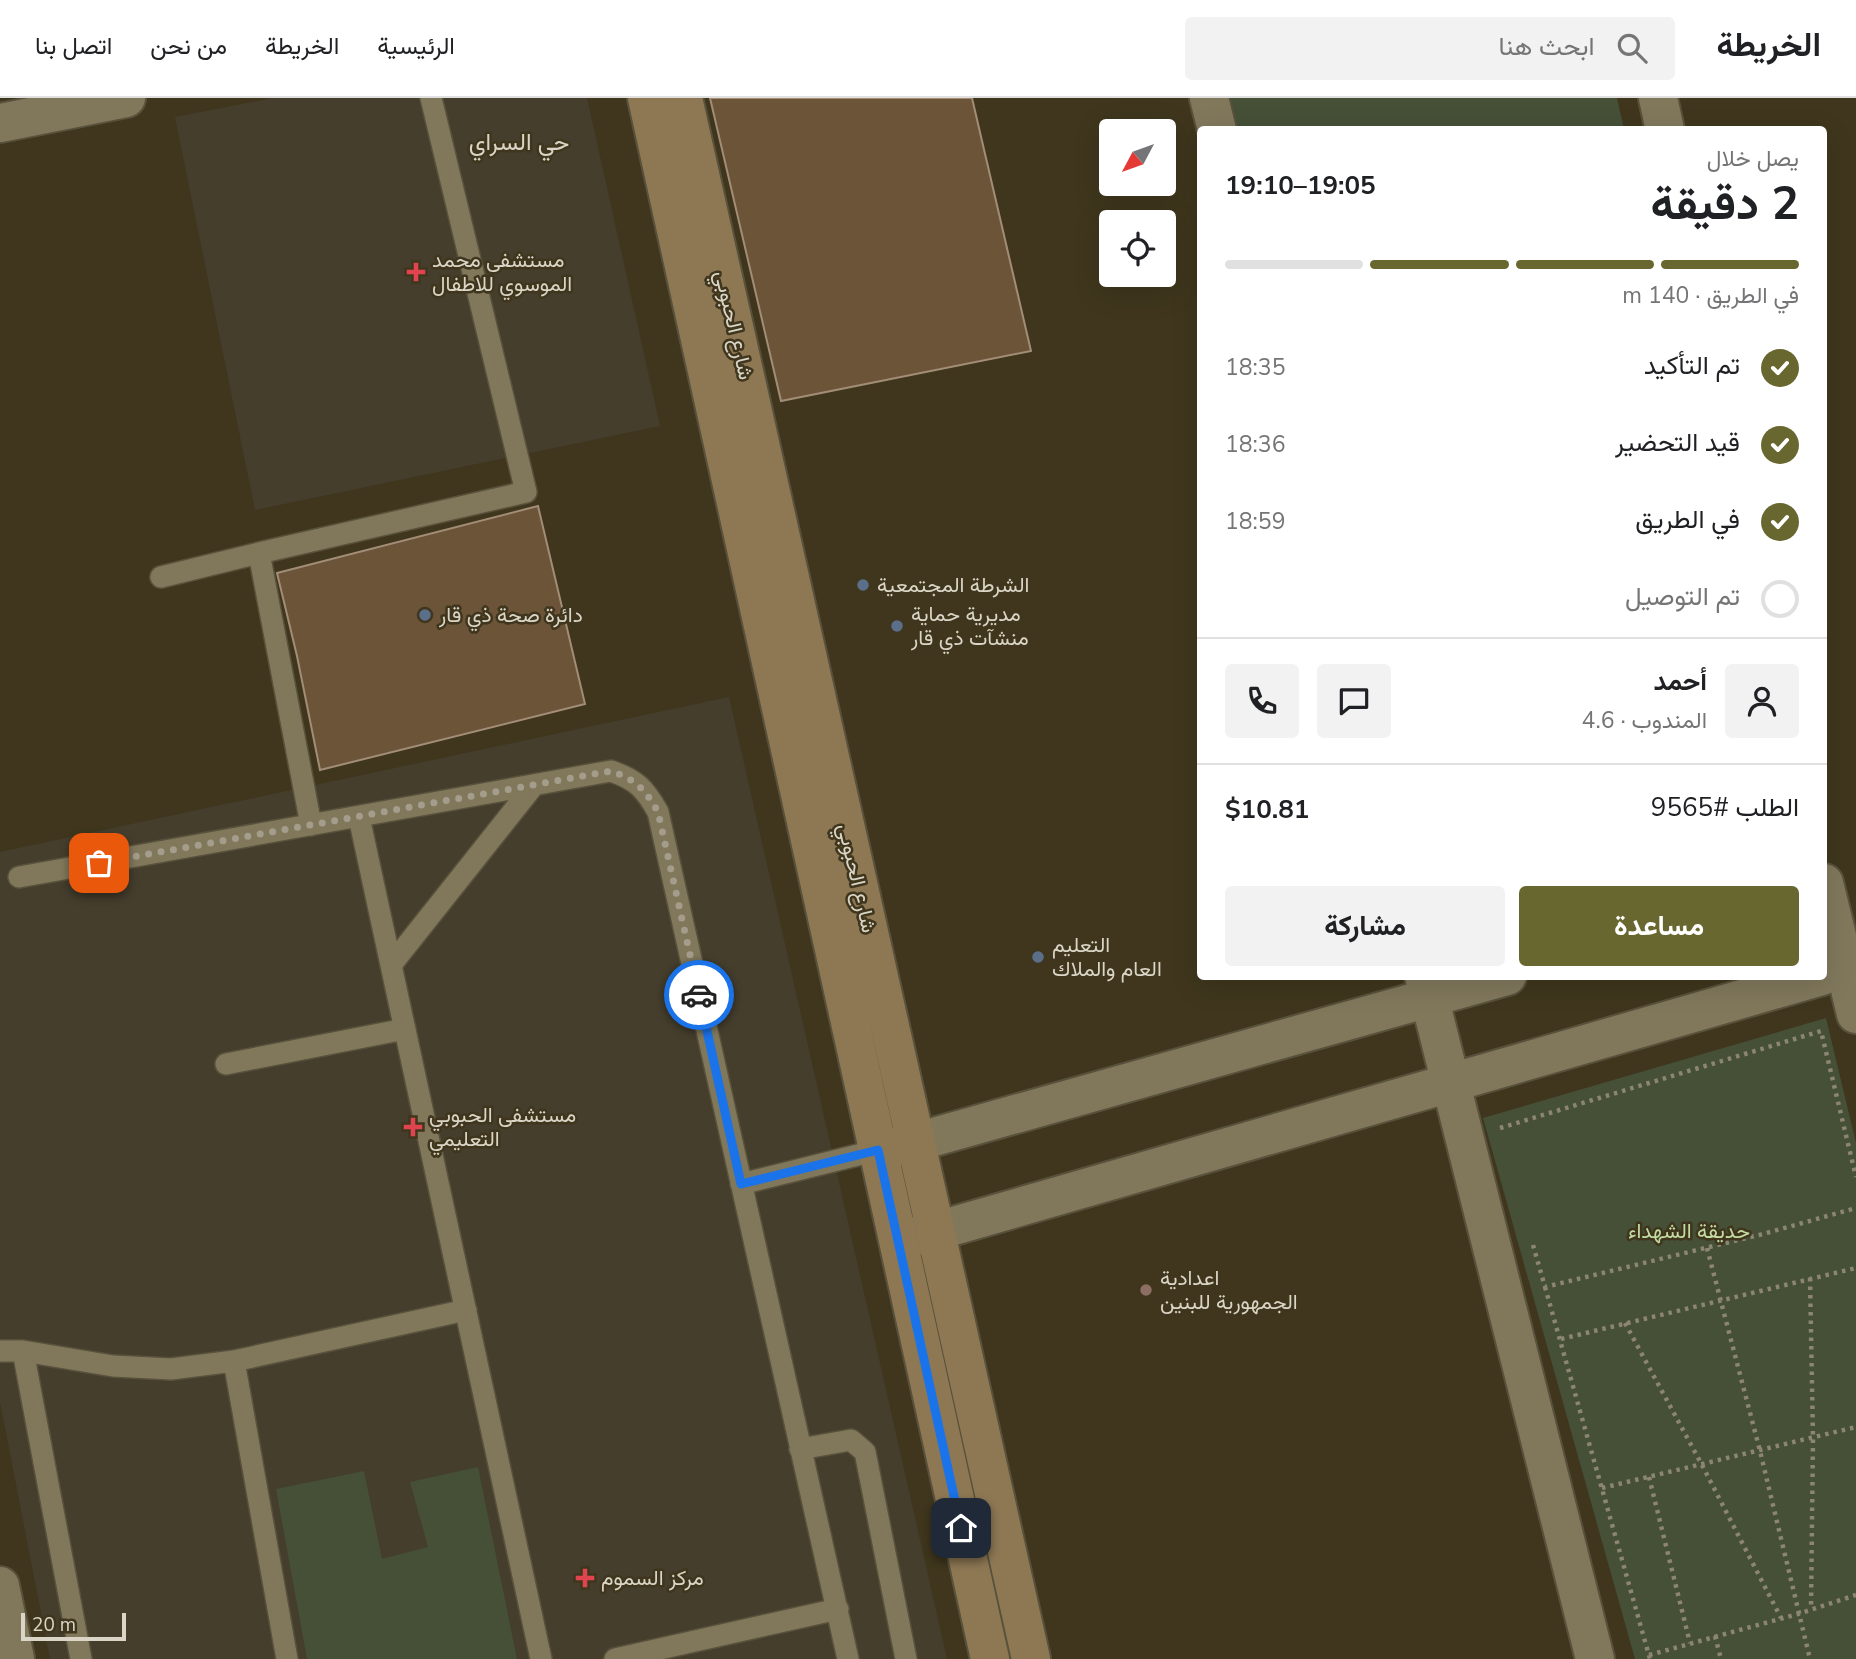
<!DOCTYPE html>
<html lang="ar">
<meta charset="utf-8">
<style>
:root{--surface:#fff;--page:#f2f2f2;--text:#202124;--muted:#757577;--line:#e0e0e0;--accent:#696730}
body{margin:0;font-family:"Nunito Sans",Vazirmatn,sans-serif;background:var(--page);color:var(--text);direction:rtl;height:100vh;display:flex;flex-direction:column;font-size:26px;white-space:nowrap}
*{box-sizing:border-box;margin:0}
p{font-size:23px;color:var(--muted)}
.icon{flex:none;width:38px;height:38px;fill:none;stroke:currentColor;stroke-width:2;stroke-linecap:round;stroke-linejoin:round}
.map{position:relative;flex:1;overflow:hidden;direction:ltr}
.details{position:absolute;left:1197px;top:28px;width:630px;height:854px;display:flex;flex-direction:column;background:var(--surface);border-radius:7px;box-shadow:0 7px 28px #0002;direction:rtl}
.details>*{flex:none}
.needle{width:46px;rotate:229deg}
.tools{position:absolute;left:1099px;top:21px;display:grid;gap:14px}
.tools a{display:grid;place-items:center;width:77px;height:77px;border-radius:7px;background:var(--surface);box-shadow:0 7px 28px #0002;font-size:35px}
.scale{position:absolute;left:21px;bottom:18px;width:105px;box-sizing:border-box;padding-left:7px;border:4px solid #dad5c6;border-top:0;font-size:19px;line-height:24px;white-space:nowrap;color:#dad5c6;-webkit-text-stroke:5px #3f361d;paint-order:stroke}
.pin{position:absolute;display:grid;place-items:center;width:60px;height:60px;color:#fff;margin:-30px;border-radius:14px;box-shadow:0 4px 10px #0006}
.courier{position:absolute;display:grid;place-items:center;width:70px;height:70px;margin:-35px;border:5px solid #1a73e8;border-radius:50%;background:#fff;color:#222;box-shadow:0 2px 9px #0007}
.summary em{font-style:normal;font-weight:700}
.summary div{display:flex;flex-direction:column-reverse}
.summary{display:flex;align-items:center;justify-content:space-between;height:119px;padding:0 28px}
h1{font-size:46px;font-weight:700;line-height:52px}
.bar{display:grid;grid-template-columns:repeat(4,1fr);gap:10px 7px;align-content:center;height:84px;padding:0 28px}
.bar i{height:9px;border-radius:5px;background:var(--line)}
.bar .active{background:var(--accent)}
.bar p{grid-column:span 4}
.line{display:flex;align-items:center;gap:18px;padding:0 28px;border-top:2px solid var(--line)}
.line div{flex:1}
.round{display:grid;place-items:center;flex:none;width:74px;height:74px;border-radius:7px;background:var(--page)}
ol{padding:0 28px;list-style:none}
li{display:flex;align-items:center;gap:21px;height:77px}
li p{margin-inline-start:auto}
li .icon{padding:7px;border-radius:50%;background:var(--accent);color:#fff;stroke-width:4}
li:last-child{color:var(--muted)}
li i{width:38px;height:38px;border:4px solid var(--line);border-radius:50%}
.primary-button{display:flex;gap:14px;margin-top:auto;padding:14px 28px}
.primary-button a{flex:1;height:80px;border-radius:7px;background:var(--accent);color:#fff;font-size:28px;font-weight:700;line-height:80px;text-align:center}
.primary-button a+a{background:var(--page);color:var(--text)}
header{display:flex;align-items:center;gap:42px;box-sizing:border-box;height:98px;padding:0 35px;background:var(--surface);border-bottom:2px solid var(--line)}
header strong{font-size:33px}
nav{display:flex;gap:38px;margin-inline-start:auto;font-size:24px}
.search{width:490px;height:63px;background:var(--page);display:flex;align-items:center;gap:18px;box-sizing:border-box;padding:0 24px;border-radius:7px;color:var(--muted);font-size:26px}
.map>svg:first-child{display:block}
.medical{fill:#453e2d}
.green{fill:#455037}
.building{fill:#6c5439;stroke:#a28d76;stroke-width:2}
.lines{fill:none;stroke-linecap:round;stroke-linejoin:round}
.lane-casing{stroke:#58513b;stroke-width:24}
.street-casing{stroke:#58513b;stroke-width:42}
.secondary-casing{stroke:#58513b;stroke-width:42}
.path{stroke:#8c8571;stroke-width:4.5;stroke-dasharray:3.5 5;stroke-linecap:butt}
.lane{stroke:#81785c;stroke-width:21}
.street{stroke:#81785c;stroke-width:38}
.secondary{stroke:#8e7854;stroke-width:38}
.done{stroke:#a49d8b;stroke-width:7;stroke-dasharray:0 12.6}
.route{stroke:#1a73e8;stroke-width:9}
.health-dot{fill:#e0444e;stroke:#3f361d;stroke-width:2.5}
.service-dot{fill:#5c6f8a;stroke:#3f361d;stroke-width:2.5}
.education-dot{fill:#8d6e63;stroke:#3f361d;stroke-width:2.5}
.labels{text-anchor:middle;stroke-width:5;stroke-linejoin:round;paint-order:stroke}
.poi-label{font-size:21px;fill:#dad5c6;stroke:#3f361d;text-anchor:start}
.street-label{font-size:21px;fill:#dad5c6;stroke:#3f361d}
.park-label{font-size:21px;fill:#c3dca3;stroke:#3f361d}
.quarter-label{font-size:24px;fill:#dad5c6;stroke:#3f361d}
</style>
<header>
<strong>الخريطة</strong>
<div class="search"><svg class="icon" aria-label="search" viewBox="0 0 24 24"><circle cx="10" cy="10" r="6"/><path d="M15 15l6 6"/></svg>ابحث هنا</div>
<nav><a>الرئيسية</a><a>الخريطة</a><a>من نحن</a><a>اتصل بنا</a></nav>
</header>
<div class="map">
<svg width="1856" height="1561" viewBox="0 0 1856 1561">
<rect width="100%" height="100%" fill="#3f361d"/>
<path class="medical" d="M273 0H587L660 328 255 412 175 19Z
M729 599 947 1561H50L0 1304V754Z"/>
<path class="green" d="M1217 0H1617L1624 31H1225Z
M1826 920 1856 1045V1561H1635L1483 1020Z
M478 1369 517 1561H307L276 1391 364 1373 382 1461 428 1449 410 1384Z"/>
<path class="building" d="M710 0H972L1031 253 781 303Z
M538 408 585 606 320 672 297 558 277 475Z"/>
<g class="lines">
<g class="lane-casing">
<path id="lane" d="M259 455 311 727
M161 479 259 455 526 394 431 0
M359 719 541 1561
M19 779 611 673C637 682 645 691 658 714L848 1561
M391 867 534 687
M226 966 405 931
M741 1086 878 1052
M0 1253H23L113 1268 171 1271 234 1263 466 1212
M23 1253 81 1561
M234 1263 287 1561
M800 1351 851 1342 865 1354 906 1561
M615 1561 838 1511"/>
</g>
<g class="street-casing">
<path id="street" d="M1209 0 1217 32
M1658 0 1665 32
M0 25 126 0
M1824 785 1856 916
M1424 878 1595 1561
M885 1051 916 1044 1507 878
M903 1141 936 1133 1822 878
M0 1488 15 1561"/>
</g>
<g class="secondary-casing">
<path id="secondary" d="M647 0 990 1561
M683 0 1031 1561"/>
</g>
<path class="path" d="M1500 1030 1821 933 1856 1079
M1533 1147 1545 1189 1763 1136 1856 1110
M1707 1150 1760 1353 1810 1561
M1810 1180 1813 1340 1811 1511
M1545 1189 1650 1561
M1625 1225 1702 1367 1781 1520
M1561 1241 1856 1170
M1649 1379 1690 1545
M1602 1390 1856 1329
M1715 1538 1721 1561
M1649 1557 1798 1516 1856 1497"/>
<use href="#lane" class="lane"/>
<use href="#street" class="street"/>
<use href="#secondary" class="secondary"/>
</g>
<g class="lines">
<path class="done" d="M99 765 611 673C636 682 645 691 658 714L699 897"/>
<path class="route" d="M699 897 741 1086 878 1052 961 1430"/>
</g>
<g class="health-dot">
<path d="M412.5 163.5h7v7h7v7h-7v7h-7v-7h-7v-7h7z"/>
<path d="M409.5 1018.5h7v7h7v7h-7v7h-7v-7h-7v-7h7z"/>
<path d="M581.5 1469.5h7v7h7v7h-7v7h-7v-7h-7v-7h7z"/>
</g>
<g class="service-dot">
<circle cx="863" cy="487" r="7"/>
<circle cx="425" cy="517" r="7"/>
<circle cx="897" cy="528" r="7"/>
<circle cx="1038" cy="859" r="7"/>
</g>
<circle class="education-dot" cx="1146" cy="1192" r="7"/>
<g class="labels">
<g class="poi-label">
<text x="432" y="169">مستشفى محمد<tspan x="432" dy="24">الموسوي للاطفال</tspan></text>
<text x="877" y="494">الشرطة المجتمعية</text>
<text x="911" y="523">مديرية حماية<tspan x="911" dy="24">منشآت ذي قار</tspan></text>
<text x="439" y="524">دائرة صحة ذي قار</text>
<text x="1052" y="854">التعليم<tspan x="1052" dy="24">العام والملاك</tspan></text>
<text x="429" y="1024">مستشفى الحبوبي<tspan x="429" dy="24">التعليمي</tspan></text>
<text x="1160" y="1187">اعدادية<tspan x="1160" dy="24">الجمهورية للبنين</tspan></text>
<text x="601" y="1487">مركز السموم</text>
</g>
<g class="street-label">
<text transform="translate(734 227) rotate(77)" y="7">شارع الحبوبي</text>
<text transform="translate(857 780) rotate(77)" y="7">شارع الحبوبي</text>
</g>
<g class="park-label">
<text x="1689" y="1140">حديقة الشهداء</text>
</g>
<g class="quarter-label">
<text x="519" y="52">حي السراي</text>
</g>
</g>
</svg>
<div class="tools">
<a><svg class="needle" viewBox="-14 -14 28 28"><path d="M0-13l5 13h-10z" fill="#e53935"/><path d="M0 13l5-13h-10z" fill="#757577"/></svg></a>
<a><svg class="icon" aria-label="locate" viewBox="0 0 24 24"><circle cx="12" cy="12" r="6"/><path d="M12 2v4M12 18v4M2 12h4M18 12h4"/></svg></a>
</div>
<div class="scale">20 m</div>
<div class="pin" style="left:99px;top:765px;background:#ea580c"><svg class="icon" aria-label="bag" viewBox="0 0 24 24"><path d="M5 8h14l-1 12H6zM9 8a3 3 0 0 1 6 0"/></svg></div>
<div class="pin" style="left:961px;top:1430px;background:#1f2937"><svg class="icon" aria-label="home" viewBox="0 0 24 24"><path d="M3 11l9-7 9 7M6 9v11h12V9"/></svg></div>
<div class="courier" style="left:699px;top:897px"><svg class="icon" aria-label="car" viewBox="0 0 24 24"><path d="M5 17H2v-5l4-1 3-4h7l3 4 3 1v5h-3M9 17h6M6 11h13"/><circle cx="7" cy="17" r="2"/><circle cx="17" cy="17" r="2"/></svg></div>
<section class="details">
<div class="summary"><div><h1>2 دقيقة</h1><p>يصل خلال</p></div><em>19:05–19:10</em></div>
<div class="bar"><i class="active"></i><i class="active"></i><i class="active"></i><i></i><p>في الطريق · 140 m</p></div>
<ol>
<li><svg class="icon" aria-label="check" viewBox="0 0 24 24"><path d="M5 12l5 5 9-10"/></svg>تم التأكيد<p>18:35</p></li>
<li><svg class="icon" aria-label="check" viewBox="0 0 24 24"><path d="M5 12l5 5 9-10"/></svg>قيد التحضير<p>18:36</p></li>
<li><svg class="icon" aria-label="check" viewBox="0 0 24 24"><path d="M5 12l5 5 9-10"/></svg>في الطريق<p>18:59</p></li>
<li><i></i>تم التوصيل</li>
</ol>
<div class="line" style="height:126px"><a class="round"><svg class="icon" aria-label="person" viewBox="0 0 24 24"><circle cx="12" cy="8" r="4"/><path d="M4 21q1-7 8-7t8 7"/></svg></a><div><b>أحمد</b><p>المندوب · 4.6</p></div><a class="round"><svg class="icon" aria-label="chat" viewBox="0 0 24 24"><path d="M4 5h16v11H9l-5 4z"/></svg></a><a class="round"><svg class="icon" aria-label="phone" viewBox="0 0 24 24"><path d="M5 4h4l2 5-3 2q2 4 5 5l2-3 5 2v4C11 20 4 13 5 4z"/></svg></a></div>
<div class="line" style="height:91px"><div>الطلب #9565</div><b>$10.81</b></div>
<div class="primary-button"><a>مساعدة</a><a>مشاركة</a></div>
</section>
</div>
